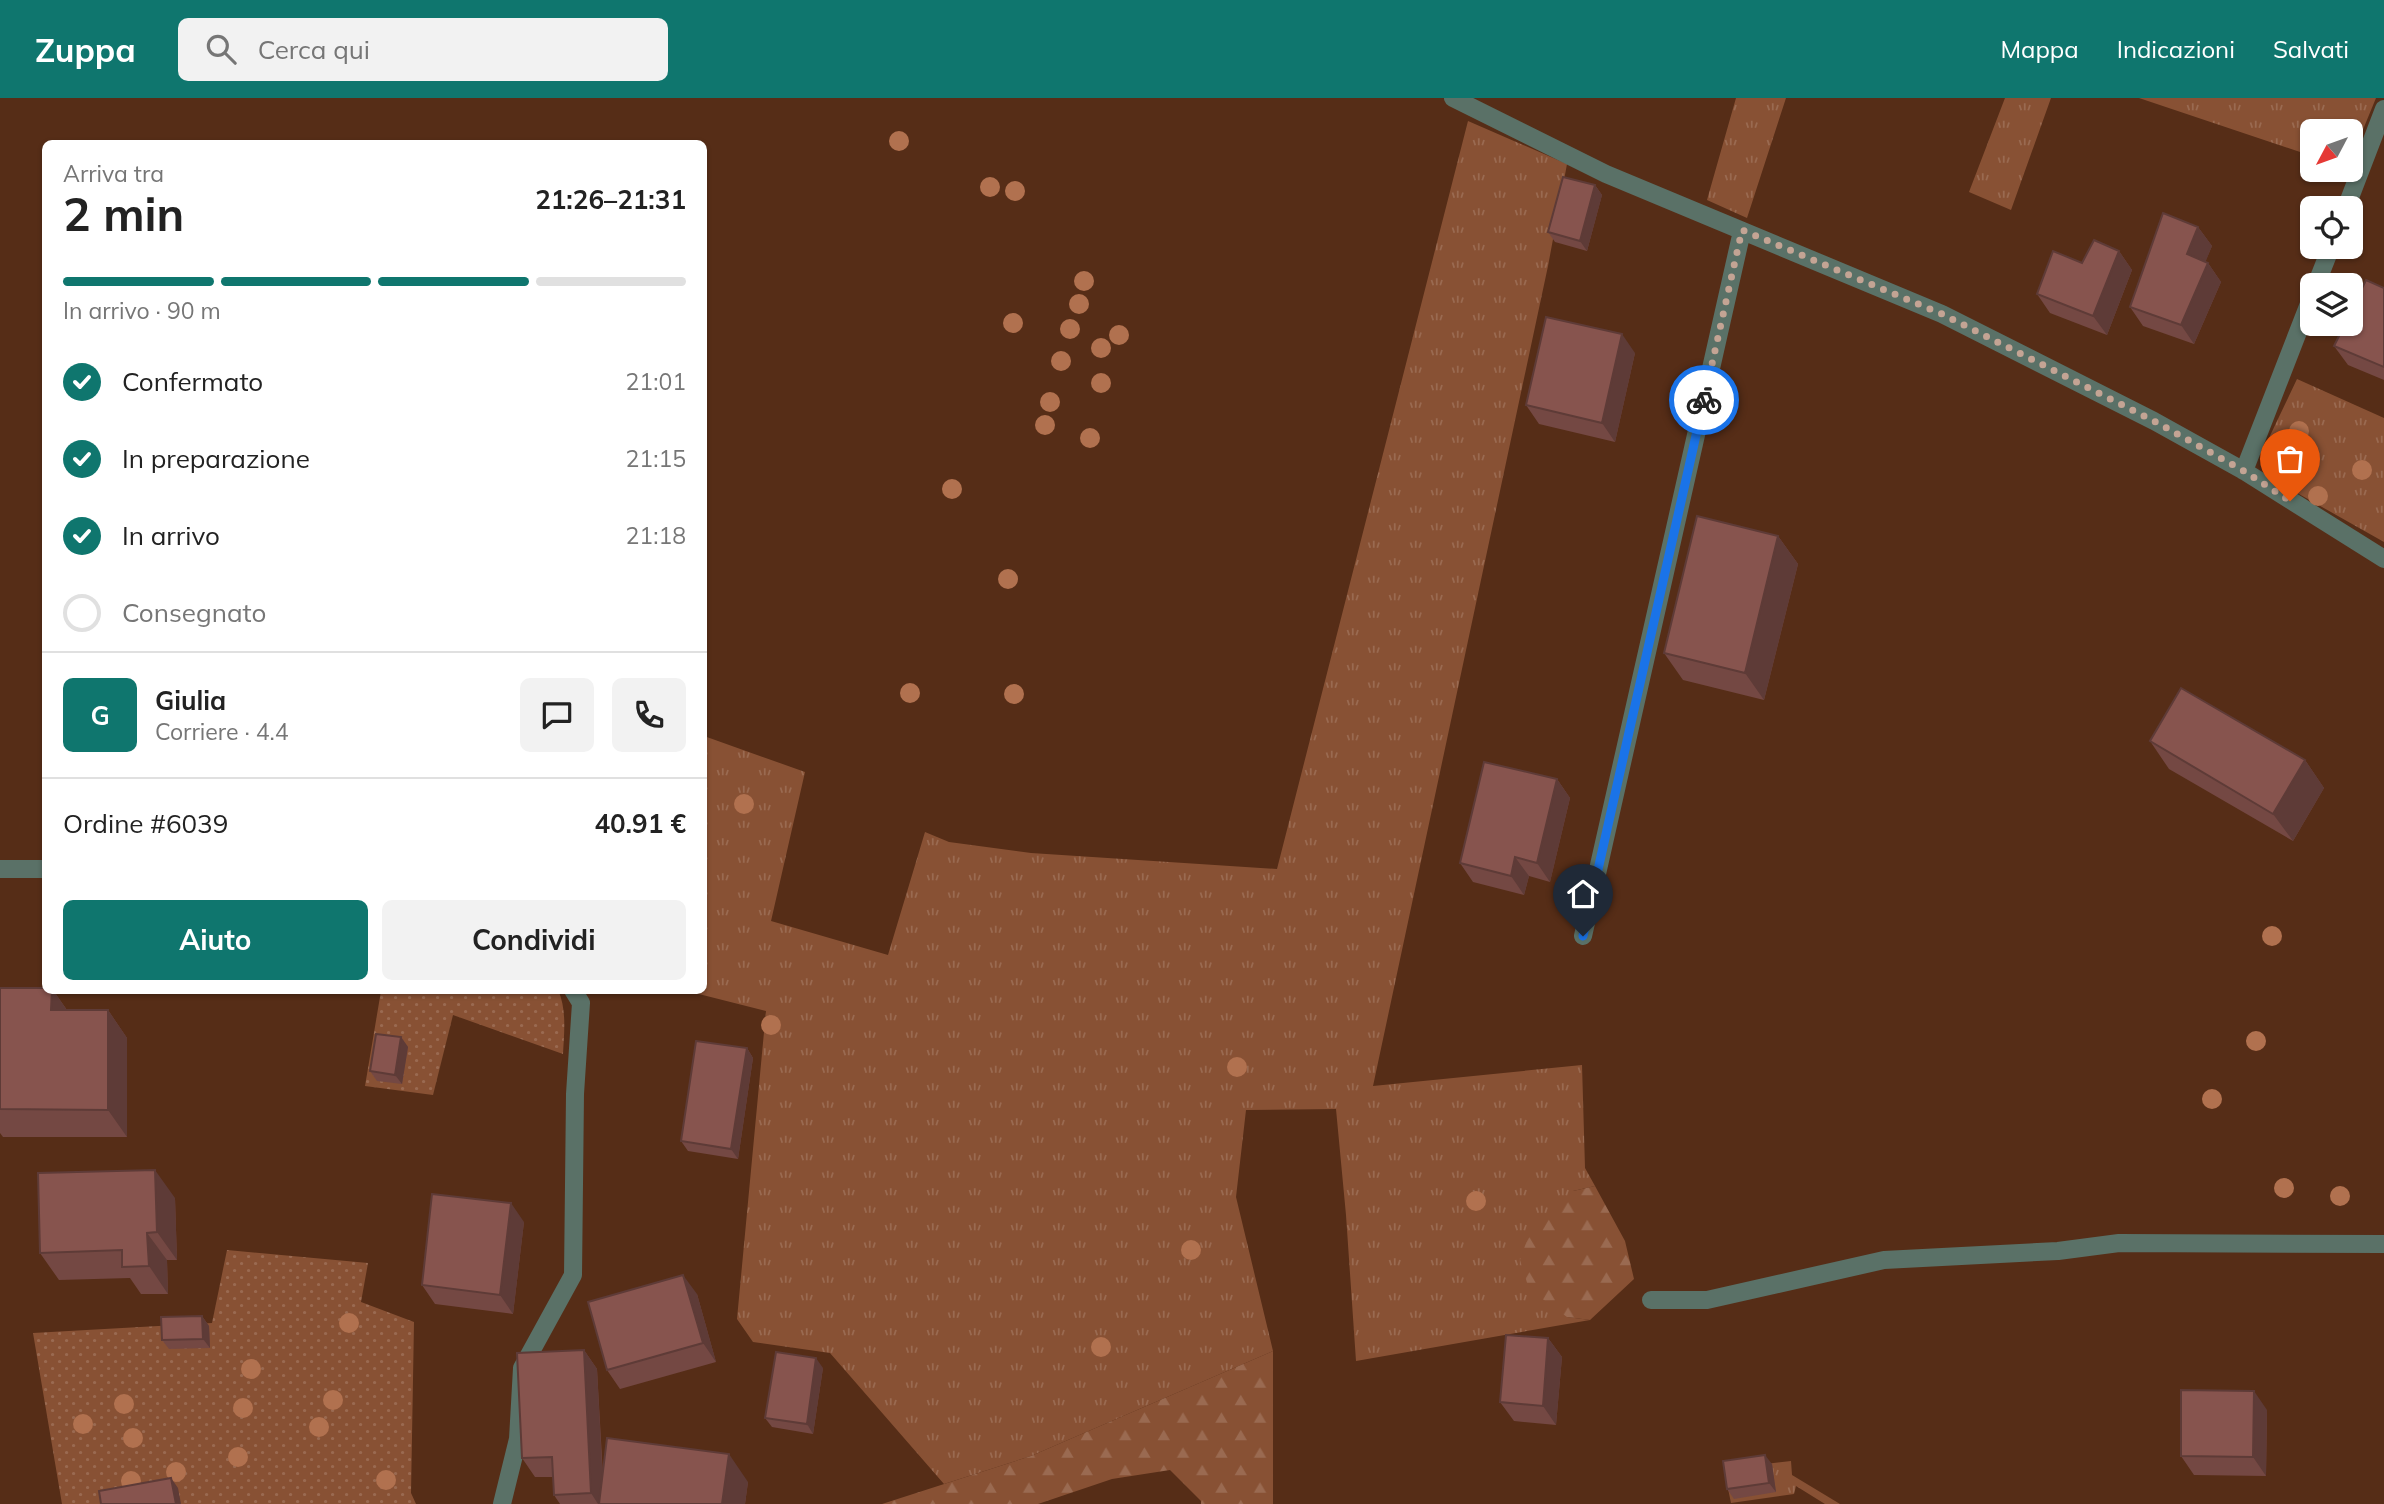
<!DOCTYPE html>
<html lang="it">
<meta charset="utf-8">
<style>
:root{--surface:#fff;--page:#f2f2f2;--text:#222;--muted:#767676;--line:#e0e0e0;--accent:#0f766e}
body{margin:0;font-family:Mulish,sans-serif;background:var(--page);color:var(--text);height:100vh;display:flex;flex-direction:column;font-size:26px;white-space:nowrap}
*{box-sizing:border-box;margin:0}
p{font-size:23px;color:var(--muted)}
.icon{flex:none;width:38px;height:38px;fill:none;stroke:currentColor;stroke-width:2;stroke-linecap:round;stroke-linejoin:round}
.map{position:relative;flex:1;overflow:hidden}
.drawer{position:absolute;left:42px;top:42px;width:665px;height:854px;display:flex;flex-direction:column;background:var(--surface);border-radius:10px;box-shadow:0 2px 5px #0004}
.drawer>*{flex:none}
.needle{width:46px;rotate:229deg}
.tools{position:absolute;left:2300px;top:21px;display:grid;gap:14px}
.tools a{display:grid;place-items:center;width:63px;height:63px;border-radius:10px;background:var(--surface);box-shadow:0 2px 5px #0004;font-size:35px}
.pin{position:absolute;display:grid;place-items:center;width:60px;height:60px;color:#fff;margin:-72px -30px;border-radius:50% 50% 50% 0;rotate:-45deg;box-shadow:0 0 7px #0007}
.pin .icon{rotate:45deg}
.courier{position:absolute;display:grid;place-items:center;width:70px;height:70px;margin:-35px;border:5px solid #1a73e8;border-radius:50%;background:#fff;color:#222;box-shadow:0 2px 9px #0007}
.head em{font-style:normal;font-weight:700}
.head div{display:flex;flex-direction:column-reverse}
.head{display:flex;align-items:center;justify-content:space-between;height:119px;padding:0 21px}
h1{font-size:46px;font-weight:700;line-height:52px}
.bar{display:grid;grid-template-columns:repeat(4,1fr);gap:10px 7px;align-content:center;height:84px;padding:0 21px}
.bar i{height:9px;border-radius:5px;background:var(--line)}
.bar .active{background:var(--accent)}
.bar p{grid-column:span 4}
.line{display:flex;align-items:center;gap:18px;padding:0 21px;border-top:2px solid var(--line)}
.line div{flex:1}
.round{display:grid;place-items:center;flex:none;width:74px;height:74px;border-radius:10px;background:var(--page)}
ol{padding:0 21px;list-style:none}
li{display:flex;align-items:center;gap:21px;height:77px}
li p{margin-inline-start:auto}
li .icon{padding:7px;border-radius:50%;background:var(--accent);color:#fff;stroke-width:4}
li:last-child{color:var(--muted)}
li i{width:38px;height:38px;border:4px solid var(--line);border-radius:50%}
.cta{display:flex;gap:14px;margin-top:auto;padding:14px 21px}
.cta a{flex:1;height:80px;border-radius:10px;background:var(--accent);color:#fff;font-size:28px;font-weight:700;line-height:80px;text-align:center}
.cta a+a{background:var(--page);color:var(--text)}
header{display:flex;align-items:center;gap:42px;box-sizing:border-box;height:98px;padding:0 35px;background:var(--accent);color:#fff}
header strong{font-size:33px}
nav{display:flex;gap:38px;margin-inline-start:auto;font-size:24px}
.search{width:490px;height:63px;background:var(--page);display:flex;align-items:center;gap:18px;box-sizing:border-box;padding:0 24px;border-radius:10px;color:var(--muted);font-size:26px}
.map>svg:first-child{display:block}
.grass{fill:url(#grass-tufts)}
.forest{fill:url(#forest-firs)}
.park{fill:url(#park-dots)}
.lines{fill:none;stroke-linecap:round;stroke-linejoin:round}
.street{stroke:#5a7167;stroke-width:18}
.tree{fill:#b1714f}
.wall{fill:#744843}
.shaded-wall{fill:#5e3b37}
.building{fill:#87544e;stroke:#5e3b37;stroke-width:2}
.done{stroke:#c4a494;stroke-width:7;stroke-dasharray:0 12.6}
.route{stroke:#1a73e8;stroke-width:9}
</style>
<header>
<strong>Zuppa</strong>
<div class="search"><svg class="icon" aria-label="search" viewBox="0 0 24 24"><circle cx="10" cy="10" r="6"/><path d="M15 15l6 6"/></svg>Cerca qui</div>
<nav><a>Mappa</a><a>Indicazioni</a><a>Salvati</a></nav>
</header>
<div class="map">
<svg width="2384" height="1406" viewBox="0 0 2384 1406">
<defs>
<pattern id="grass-tufts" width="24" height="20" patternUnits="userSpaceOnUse" patternTransform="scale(1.75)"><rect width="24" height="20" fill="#885134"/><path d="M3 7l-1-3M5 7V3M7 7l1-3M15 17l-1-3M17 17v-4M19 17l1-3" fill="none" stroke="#9a6a51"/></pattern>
<pattern id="forest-firs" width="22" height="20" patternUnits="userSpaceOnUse" patternTransform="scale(1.75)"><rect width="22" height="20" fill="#885134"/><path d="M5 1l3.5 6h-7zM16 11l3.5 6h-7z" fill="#9a6a51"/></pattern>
<pattern id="park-dots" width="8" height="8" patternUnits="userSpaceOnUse" patternTransform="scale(1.75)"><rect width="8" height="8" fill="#885134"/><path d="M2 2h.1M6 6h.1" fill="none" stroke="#9a6a51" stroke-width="1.8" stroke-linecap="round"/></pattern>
</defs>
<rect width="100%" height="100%" fill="#562d17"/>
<path class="grass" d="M1736 0H1786L1747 120 1707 102Z
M2005 0H2051L2011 112 1969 94Z
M2139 0H2376L2350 63V33H2312V58Z
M1468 23 1567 66 1548 168 1373 988 1582 967 1585 1070 1595 1088 1573 1093 1567 1219 1590 1222 1356 1263 1346 1117 1336 1011 1246 1012 1236 1099 1273 1253 1031 1358 944 1386 830 1255 753 1244 737 1221 766 913 687 893 704 892V638L805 674 771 823 888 857 925 734 949 744 1031 755 1277 771Z
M2297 281 2384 320V444L2276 383 2268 342Z
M1791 1363 1792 1377 1840 1406H1825L1796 1388 1794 1396 1731 1405 1724 1371Z"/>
<path class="forest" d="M1595 1088 1625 1143 1634 1181 1590 1222 1567 1219 1529 1191 1520 1162 1529 1136 1548 1114 1573 1093Z
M1273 1253V1406H1201V1403L1170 1372 1112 1381 1038 1406H882L1031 1358Z"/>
<path class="park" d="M558 892C567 911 564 936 563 956L453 917 433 997 365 988 381 893Z
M227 1152 368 1165 361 1204 414 1224 411 1395 416 1406H62L33 1235 212 1225Z"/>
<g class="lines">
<path class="street" d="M1453 0 1606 76 1942 216 2154 323 2244 373 2384 461
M2346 110 2384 11
M2316 187 2331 149
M2244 373 2312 198
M0 771H46
M1583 838 1742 133
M1651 1202H1707L1884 1162 2058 1153 2119 1145 2384 1146
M502 1406 518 1341 522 1270 573 1177 575 996 581 905 573 892"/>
</g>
<g class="tree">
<circle cx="899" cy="43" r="10"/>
<circle cx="990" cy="89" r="10"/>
<circle cx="1015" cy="93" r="10"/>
<circle cx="1084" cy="183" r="10"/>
<circle cx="1079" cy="206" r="10"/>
<circle cx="1013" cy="225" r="10"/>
<circle cx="1070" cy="231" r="10"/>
<circle cx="1119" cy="237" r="10"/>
<circle cx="1101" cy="250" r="10"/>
<circle cx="1061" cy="263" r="10"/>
<circle cx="1101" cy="285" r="10"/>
<circle cx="1050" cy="304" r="10"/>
<circle cx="1045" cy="327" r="10"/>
<circle cx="2299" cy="333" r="10"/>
<circle cx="1090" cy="340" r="10"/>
<circle cx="2362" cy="372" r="10"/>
<circle cx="952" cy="391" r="10"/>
<circle cx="2318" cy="398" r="10"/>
<circle cx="1008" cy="481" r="10"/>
<circle cx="910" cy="595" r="10"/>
<circle cx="1014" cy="596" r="10"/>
<circle cx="744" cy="706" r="10"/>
<circle cx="2272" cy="838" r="10"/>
<circle cx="771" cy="927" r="10"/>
<circle cx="2256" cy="943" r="10"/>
<circle cx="1237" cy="969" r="10"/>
<circle cx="2212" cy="1001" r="10"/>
<circle cx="2284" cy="1090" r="10"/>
<circle cx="2340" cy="1098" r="10"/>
<circle cx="1476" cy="1103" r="10"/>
<circle cx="1191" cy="1152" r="10"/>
<circle cx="349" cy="1225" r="10"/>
<circle cx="1101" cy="1249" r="10"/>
<circle cx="251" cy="1271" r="10"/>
<circle cx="333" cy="1302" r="10"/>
<circle cx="124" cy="1306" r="10"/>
<circle cx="243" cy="1310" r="10"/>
<circle cx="83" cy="1326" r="10"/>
<circle cx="319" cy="1329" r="10"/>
<circle cx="133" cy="1340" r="10"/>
<circle cx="238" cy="1359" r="10"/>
<circle cx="176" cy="1374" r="10"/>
<circle cx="386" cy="1382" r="10"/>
<circle cx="131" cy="1383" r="10"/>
</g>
<path class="wall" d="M1595 87 1602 97 1587 153 1555 144 1548 134Z
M2198 129 2212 148 2205 164 2208 165 2221 184 2194 246 2143 228 2130 209Z
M2119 153 2132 172 2107 237 2050 215 2037 196 2082 165Z
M2384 190V282L2348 267 2334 248Z
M1635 255 1615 344 1539 326 1526 307Z
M1778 438 1798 466 1764 602 1683 582 1664 555Z
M2150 643 2305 662 2324 690 2293 743 2169 671Z
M1557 681 1570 700 1550 784 1529 778 1524 797 1473 784 1460 765Z
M0 890 53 892 67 912H108L127 940V1039H3L0 1035Z
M401 939 408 949 402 986 377 983 370 973Z
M747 950 753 960 738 1061 688 1053 681 1043Z
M175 1100 177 1162H167L168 1196H141L130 1180 59 1182 40 1155Z
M524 1124 513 1216 435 1206 422 1187Z
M697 1196 716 1264 620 1291 607 1272Z
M202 1218 209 1228 210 1250 169 1251 162 1242Z
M1548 1240 1562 1259 1556 1327 1514 1323 1500 1304Z
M584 1252 597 1271 603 1378 748 1384 745 1406H560L554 1397 553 1379H535L522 1360Z
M823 1270 813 1336 772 1329 765 1320Z
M2267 1312 2266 1378 2194 1377 2181 1358Z
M1772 1366 1776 1394 1734 1401 1727 1391Z"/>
<path class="shaded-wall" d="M1595 87 1602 97 1587 153 1580 143Z
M2198 129 2212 148 2201 175 2187 156Z
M2119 153 2132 172 2107 237 2093 218Z
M2208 165 2221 184 2194 246 2181 227Z
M1622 236 1635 255 1615 344 1602 325Z
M1778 438 1798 466 1764 602 1745 575Z
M2305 662 2324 690 2293 743 2273 716Z
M1557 681 1570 700 1550 784 1537 765Z
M1515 759 1529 778 1524 797 1511 778Z
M52 892H53L71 918 51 912Z
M108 912 127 940V1039L108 1012Z
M401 939 408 949 402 986 395 977Z
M747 950 753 960 738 1061 731 1051Z
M155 1072 175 1100 177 1162 157 1134Z
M511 1105 524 1124 513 1216 500 1197Z
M147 1135 167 1162 168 1196 149 1168Z
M683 1177 697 1196 716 1264 703 1245Z
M202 1218 209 1228 210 1250 203 1241Z
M1548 1240 1562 1259 1556 1327 1543 1308Z
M584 1252 597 1271 604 1406H598L591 1395Z
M816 1260 823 1270 813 1336 807 1326Z
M2254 1293 2267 1312 2266 1378 2253 1359Z
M729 1356 748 1384 745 1406H722Z
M1765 1357 1772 1366 1776 1394 1769 1385Z
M171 1380 178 1390 181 1406H176Z"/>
<path class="building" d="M1563 79 1595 87 1580 143 1548 134Z
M2163 115 2198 129 2187 156 2208 165 2181 227 2130 209Z
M2094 142 2119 153 2093 218 2037 196 2053 153 2082 165Z
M2366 182 2384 190V269L2334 248 2345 226H2350V215Z
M1546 219 1622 236 1602 325 1526 307Z
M1697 418 1778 438 1745 575 1664 555Z
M2181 590 2305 662 2273 716 2150 643Z
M1484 664 1557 681 1537 765 1515 759 1511 778 1460 765Z
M0 890H46V892H52L51 912H108V1012L0 1011Z
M376 936 401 939 395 977 370 973Z
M696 943 747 950 731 1051 681 1043Z
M155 1072 157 1134 147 1135 149 1168 122 1169V1152L40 1155 38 1075Z
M432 1096 511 1105 500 1197 422 1187Z
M683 1177 703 1245 607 1272 588 1204Z
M202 1218 203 1241 162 1242 161 1219Z
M1506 1237 1548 1240 1543 1308 1500 1304Z
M584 1252 591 1395 554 1397 552 1359 522 1360 517 1255Z
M776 1254 816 1260 807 1326 765 1320Z
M2181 1292 2254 1293 2253 1359 2181 1358Z
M607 1340 729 1356 722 1406H599Z
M1765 1357 1769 1385 1727 1391 1723 1363Z
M171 1380 176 1406H101L99 1393Z"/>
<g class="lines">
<path class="done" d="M1704 302 1742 132 1942 216 2154 323 2244 373 2290 403"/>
<path class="route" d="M1583 838 1704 302"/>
</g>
</svg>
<div class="tools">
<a><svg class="needle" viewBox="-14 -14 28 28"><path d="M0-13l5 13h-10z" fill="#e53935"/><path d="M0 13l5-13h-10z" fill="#767676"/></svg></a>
<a><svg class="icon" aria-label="locate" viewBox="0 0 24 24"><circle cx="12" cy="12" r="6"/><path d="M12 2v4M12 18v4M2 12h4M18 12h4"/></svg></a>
<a><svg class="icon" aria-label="layers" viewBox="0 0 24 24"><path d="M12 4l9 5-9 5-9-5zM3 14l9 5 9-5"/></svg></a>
</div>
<div class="pin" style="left:2290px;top:403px;background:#ea580c"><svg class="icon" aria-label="bag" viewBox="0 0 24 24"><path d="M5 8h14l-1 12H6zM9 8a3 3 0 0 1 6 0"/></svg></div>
<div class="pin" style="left:1583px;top:838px;background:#1f2937"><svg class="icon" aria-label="home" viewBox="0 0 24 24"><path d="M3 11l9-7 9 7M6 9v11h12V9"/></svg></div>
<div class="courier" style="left:1704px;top:302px"><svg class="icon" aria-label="bike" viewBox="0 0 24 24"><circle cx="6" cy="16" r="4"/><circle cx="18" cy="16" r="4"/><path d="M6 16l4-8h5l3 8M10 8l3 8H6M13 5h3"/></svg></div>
<section class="drawer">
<div class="head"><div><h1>2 min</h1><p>Arriva tra</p></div><em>21:26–21:31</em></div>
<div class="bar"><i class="active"></i><i class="active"></i><i class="active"></i><i></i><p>In arrivo · 90 m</p></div>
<ol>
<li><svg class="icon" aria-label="check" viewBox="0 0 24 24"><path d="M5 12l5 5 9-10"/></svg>Confermato<p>21:01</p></li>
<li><svg class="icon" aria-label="check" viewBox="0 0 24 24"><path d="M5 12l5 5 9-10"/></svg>In preparazione<p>21:15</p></li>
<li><svg class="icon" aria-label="check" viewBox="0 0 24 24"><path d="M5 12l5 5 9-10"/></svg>In arrivo<p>21:18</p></li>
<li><i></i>Consegnato</li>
</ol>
<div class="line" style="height:126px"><b class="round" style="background:var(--accent);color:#fff">G</b><div><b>Giulia</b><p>Corriere · 4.4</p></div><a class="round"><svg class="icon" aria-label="chat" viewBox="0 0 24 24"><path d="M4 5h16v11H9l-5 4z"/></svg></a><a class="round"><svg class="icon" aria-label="phone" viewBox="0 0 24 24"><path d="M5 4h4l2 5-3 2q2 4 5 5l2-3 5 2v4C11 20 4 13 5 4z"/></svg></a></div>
<div class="line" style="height:91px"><div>Ordine #6039</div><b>40.91 €</b></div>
<div class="cta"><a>Aiuto</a><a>Condividi</a></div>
</section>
</div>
